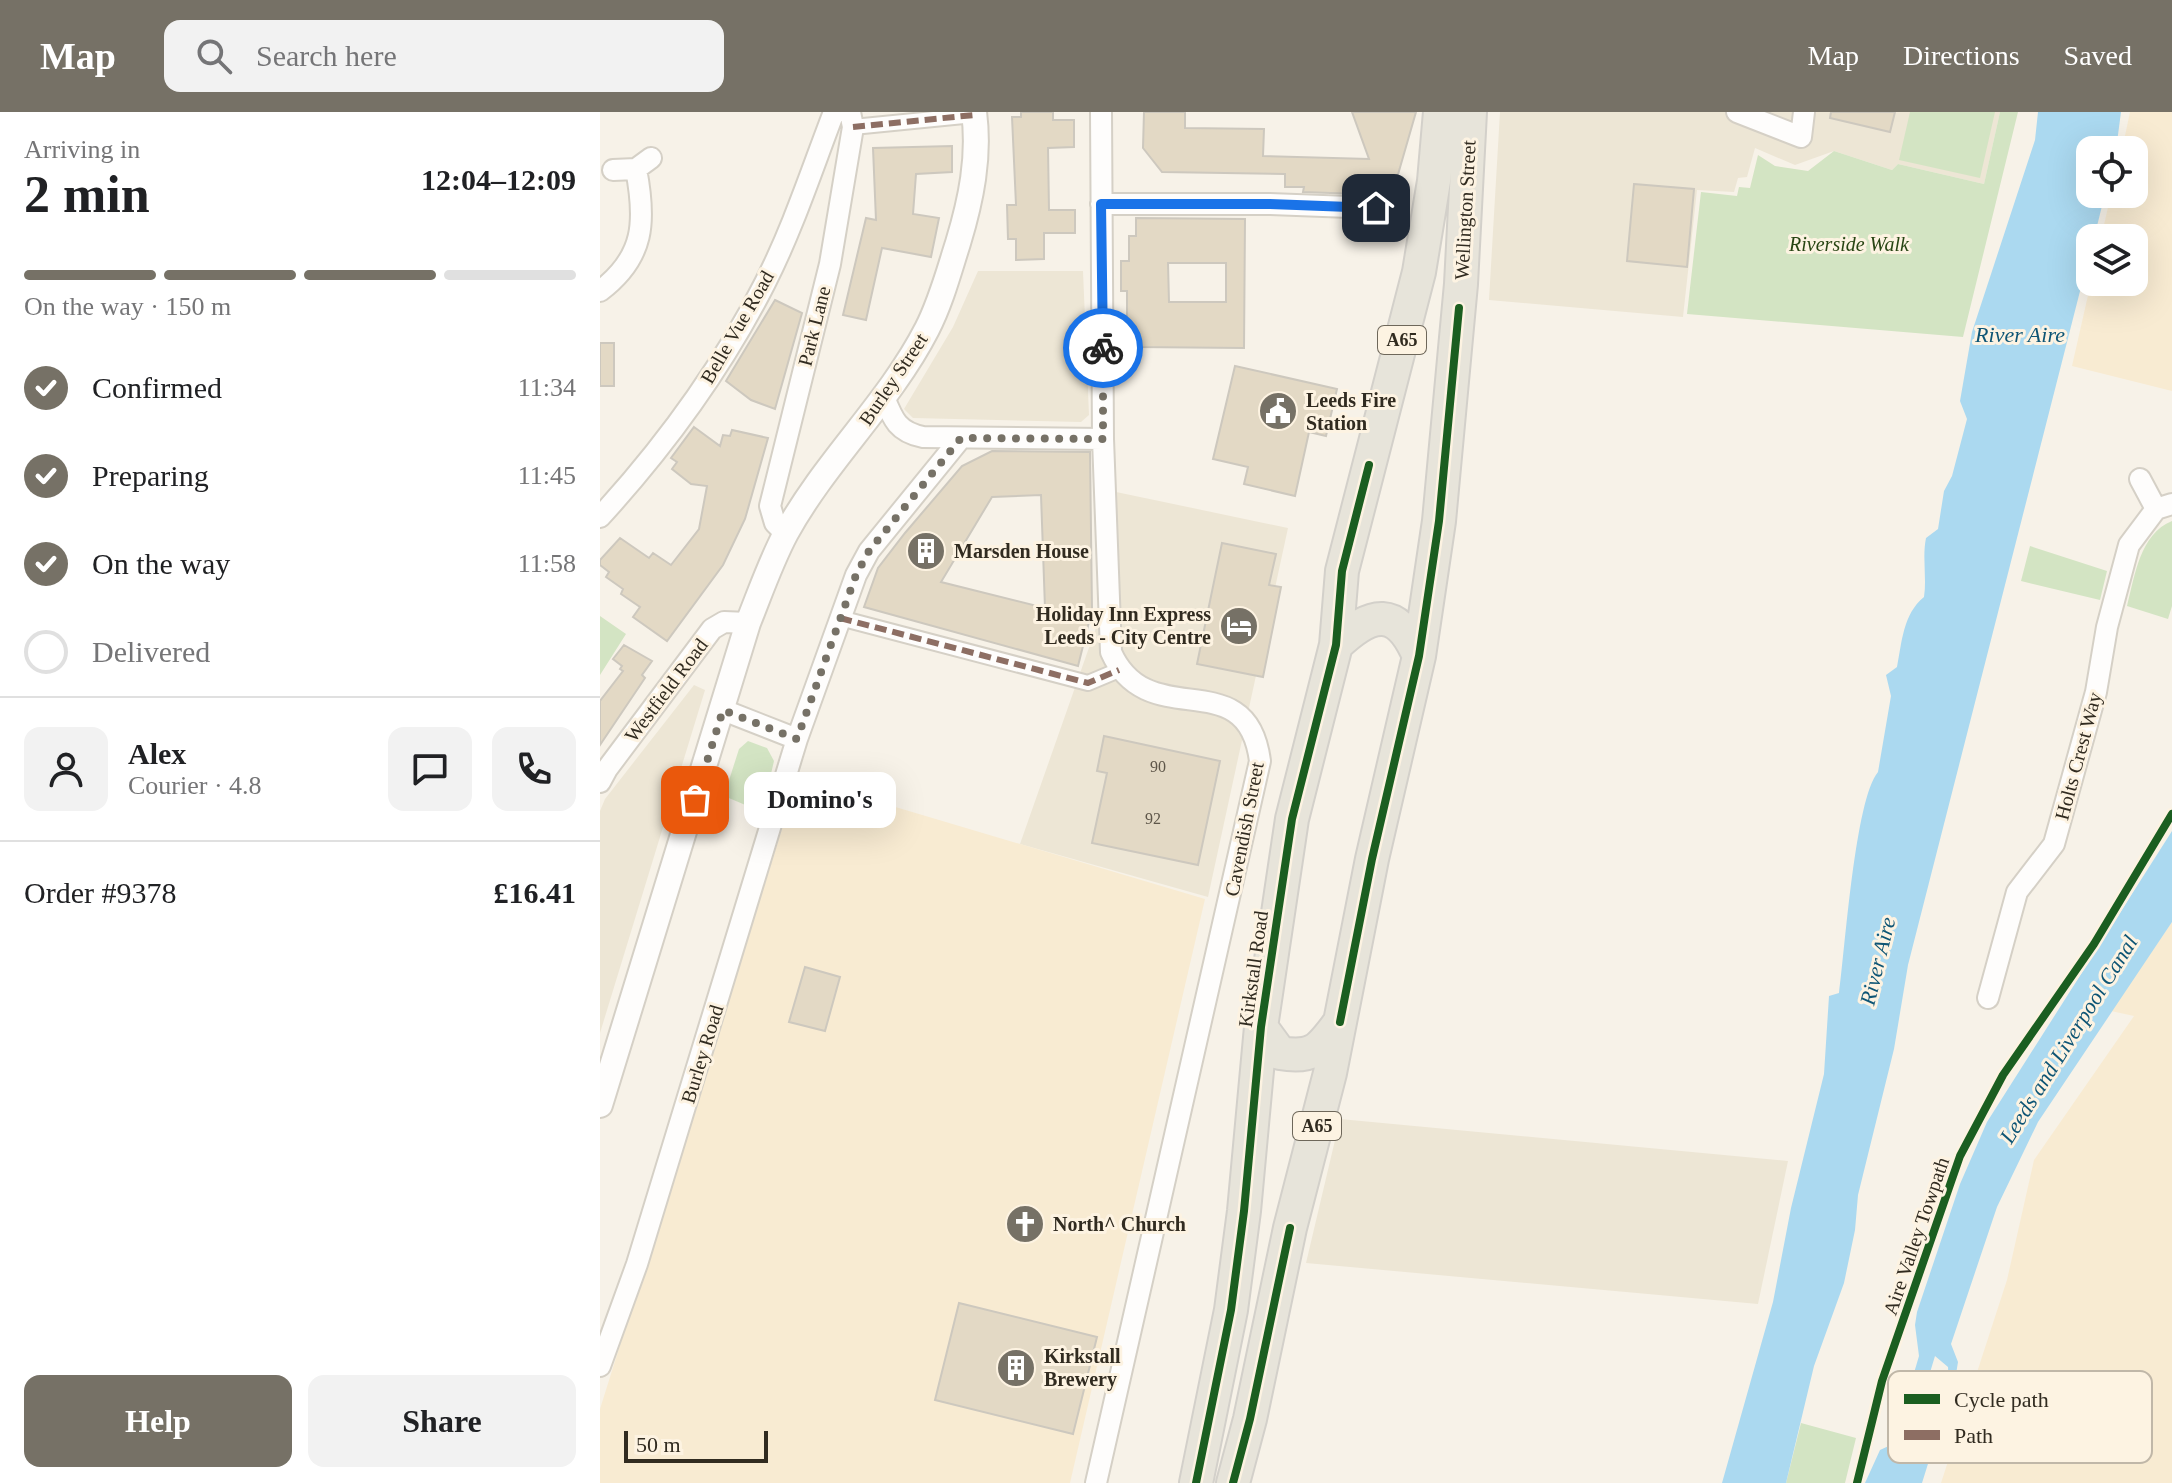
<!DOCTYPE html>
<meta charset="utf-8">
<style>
:root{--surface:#fff;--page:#f2f2f2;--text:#202124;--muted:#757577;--line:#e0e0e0;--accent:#767166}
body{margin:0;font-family:"Times New Roman",serif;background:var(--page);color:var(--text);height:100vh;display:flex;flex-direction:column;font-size:30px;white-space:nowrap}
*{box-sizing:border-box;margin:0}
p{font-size:26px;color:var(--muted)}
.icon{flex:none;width:44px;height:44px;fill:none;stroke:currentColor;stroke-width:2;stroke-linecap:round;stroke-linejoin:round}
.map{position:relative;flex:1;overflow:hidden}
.sheet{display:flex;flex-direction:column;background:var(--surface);width:600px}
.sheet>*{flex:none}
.tools{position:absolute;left:1476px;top:24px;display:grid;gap:16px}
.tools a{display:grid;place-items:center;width:72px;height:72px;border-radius:16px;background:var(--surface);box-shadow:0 8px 32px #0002;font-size:40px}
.scale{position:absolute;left:24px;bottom:20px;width:144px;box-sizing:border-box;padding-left:8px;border:4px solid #312b20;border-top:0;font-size:22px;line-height:28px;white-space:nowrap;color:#312b20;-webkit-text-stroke:6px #fdf3e2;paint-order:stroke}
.pin{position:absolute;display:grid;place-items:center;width:68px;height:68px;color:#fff;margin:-34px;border-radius:16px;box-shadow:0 4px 12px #0006}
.courier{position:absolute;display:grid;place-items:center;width:80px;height:80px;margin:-40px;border:6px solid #1a73e8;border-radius:50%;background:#fff;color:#222;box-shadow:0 2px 10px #0007}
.bubble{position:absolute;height:56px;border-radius:16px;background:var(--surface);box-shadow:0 8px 32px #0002;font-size:26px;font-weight:800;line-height:56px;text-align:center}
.head em{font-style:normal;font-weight:800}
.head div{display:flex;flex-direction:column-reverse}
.head{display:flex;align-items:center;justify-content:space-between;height:136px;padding:0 24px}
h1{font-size:52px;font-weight:800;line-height:60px}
.bar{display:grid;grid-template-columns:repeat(4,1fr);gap:12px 8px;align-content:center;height:96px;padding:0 24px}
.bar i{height:10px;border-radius:6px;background:var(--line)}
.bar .on{background:var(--accent)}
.bar p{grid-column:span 4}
.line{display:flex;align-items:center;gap:20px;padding:0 24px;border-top:2px solid var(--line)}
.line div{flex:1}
.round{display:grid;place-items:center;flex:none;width:84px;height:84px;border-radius:16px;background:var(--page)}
ol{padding:0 24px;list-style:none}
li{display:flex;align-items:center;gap:24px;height:88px}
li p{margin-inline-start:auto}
li .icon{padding:8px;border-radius:50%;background:var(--accent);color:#fff;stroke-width:4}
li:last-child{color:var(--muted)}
li i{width:44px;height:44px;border:4px solid var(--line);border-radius:50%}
.primary-button{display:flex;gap:16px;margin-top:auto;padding:16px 24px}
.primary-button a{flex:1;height:92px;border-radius:16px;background:var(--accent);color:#fff;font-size:32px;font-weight:800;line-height:92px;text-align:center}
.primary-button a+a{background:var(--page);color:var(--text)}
header{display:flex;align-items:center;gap:48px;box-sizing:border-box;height:112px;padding:0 40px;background:var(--accent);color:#fff}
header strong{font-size:38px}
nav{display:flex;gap:44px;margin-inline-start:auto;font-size:28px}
.search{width:560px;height:72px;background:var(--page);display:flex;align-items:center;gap:20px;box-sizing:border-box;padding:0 28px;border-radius:16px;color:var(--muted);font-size:30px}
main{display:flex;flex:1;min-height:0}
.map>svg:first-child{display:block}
.commercial{fill:#ede6d5}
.built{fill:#f8ebd2}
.green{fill:#d3e4c3}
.water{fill:#abd9f0;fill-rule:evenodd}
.building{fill:#e3d9c5;stroke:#cdc8be;stroke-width:2;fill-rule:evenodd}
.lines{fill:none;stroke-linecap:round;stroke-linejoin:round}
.pedestrian-casing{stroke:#d5d0c6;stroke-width:18}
.minor-casing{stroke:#d5d0c6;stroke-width:24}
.tertiary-casing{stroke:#d5d0c6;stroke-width:28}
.primary-casing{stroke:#d3d0ca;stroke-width:36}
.pedestrian{stroke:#fefdfc;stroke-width:14}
.minor{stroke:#fefdfc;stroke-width:20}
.tertiary{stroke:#fefdfc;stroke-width:24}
.primary{stroke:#e7e4da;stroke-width:32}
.quiet{stroke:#8d6e63;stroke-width:6;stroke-dasharray:12 6;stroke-linecap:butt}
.cycleway-casing{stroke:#fdf3e2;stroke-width:13}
.cycleway{stroke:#1b5e20;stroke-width:8}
.done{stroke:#767166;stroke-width:8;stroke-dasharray:0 14.4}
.route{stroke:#1a73e8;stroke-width:10}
.labels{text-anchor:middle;stroke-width:6;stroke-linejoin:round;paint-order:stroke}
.number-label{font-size:16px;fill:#5e5649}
.shield{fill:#fdf3e2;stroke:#6e675a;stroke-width:2}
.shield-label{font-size:18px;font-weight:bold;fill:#312b20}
.street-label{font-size:20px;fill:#312b20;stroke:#fdf3e2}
.park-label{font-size:20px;font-style:italic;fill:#284513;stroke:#fdf3e2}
.poi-label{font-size:20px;font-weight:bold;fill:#312b20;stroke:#fdf3e2;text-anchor:start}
.water-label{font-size:22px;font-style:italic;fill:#0e5575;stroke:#fdf3e2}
.key{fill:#fdf3e2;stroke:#c0b7a8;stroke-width:2}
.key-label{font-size:22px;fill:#312b20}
</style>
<header>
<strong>Map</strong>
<div class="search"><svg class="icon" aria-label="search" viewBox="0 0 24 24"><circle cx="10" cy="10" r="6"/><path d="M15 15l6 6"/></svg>Search here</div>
<nav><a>Map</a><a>Directions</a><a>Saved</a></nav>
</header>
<main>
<section class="sheet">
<div class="head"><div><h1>2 min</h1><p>Arriving in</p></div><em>12:04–12:09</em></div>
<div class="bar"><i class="on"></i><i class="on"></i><i class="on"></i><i></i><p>On the way · 150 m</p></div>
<ol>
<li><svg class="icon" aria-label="check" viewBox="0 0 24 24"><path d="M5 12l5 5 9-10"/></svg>Confirmed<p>11:34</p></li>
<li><svg class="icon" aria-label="check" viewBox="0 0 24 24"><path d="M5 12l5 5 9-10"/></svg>Preparing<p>11:45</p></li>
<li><svg class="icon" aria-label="check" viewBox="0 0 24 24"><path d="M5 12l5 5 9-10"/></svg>On the way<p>11:58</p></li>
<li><i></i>Delivered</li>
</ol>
<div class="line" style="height:144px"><a class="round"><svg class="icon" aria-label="person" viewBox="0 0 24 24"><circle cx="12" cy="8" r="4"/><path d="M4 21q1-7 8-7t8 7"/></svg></a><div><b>Alex</b><p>Courier · 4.8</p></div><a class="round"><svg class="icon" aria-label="chat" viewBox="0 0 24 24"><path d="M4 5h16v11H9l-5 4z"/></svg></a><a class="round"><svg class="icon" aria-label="phone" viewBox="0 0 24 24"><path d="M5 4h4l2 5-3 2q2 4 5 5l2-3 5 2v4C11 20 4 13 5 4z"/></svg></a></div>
<div class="line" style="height:104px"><div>Order #9378</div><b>£16.41</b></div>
<div class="primary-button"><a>Help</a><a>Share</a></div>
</section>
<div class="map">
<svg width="1572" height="1371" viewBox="0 0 1572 1371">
<rect width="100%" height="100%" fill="#f7f2e8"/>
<path class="commercial" d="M900 0H1400L1384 72 1298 52 1292 58 1234 39 1195 53 1155 36 1147 65 1138 66 1134 80 1097 78 1083 205 889 188Z
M378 159H483L489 303 481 310 313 306 304 297 353 215Z
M497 376 688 416 608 785 420 732 498 510Z
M94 573 105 578 0 921V699L5 687Z
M740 1007 1188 1049 1158 1192 706 1151Z"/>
<path class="built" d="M1530 0H1572V279L1472 254 1491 170H1534V126H1501L1511 82H1534V38H1522Z
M198 666 605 787 470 1371H0V1297Z
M1572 810V1371H1341L1407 1168 1434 1048 1534 904 1511 899Z"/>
<path class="green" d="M1310 0H1395L1380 66 1299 48Z
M1400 0H1418L1363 225 1087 202 1101 80 1137 84 1139 75 1150 76 1158 43 1175 54 1208 59 1234 39 1292 58 1298 52 1384 72Z
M1572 409V494L1568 507 1527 494C1535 463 1540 422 1572 409Z
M1430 434 1507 459 1500 488 1421 469Z
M0 504 26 522 0 563Z
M148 629 167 636 174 649 162 700 124 684 139 637Z
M1201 1311 1256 1326 1245 1371H1186Z"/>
<path class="water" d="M1438 0H1521L1516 38H1490V82H1505L1494 126H1490V140L1308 853 1294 937 1258 1083 1255 1118 1244 1171 1214 1254 1186 1371H1122L1173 1190 1191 1096 1224 962 1229 884 1239 881C1245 838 1255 687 1278 660L1291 584 1286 563 1297 555C1302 530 1303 502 1324 485 1327 465 1322 446 1326 426L1338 417 1344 379 1352 364 1367 307 1360 289 1372 220 1435 28Z
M1572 719V810L1438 1010 1397 1095 1351 1232 1358 1250 1356 1262 1322 1371H1265L1280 1338 1293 1332 1319 1244 1315 1213 1317 1200 1360 1072 1387 1010ZM1335 1244 1348 1255C1350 1277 1329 1333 1309 1342L1306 1340Z"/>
<path class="building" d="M421 0H453V8H474V35L448 36 449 98H475V121H444V147L416 148V127H408L407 93H416L412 5H421Z
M544 0H585V16L664 17 663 44 769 47 752 0H816L797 66 782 79 759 82 703 80 704 75H685V62L562 60 543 36Z
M1231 0H1295L1290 20 1230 6Z
M352 34V60L316 62 313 102 339 106 331 145 282 136 266 208 243 203 266 106 276 108 273 36Z
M1034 72 1094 77 1087 155 1027 149Z
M536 106 645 107 644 236 536 235V216H527V179H521V149H529V124H536ZM568 151H626V190H569Z
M175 188 202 201 175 297 151 288 126 269Z
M0 231H14V274H0Z
M635 254 737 277 726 324 709 320 695 384 644 372 648 355 613 347Z
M94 315 120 334 123 323 130 324 132 318 168 326 145 407 123 453 67 529 33 505 40 495 21 482 23 477 6 465 9 460 0 453V448L20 426 49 446 53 441 71 453 99 417 107 374 91 372 72 357 77 350 71 346Z
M392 339 490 340 492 498 478 554 264 495 278 456 305 421 362 354ZM441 383 445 496 341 470 392 385Z
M622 431 676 442 669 473 681 475 663 565 597 552Z
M24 533 52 549 42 563 45 566 0 633V589L23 559 20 557 22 554 13 547Z
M504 624 620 649 598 753 492 731 507 661 497 659Z
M205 855 240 865 225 919 189 910Z
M359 1191 497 1225 473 1322 335 1288Z"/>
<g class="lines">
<g class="pedestrian-casing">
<path id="pedestrian" d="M253 15 374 3
M240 506 488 571 519 558"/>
</g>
<g class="minor-casing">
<path id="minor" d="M1137 0 1201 25 1204 0
M13 58 36 57 51 46
M501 92H669L776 96
M0 179C45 145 46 109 36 57
M284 285C293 308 298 320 323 325L503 327
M1540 367 1556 397
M0 405C64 335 122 256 165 171 193 116 212 57 234 0
M186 422 175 411 170 394 230 152 253 15 250 0
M123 598 197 627
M0 670 7 657 112 517 124 510 148 511
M1388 886 1417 780 1454 732 1496 580 1507 515 1529 433 1556 397 1572 392
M0 1254 37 1152 197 627 256 463 269 439 361 326
M496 1371 660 649C647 548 548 624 511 540L503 327 501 0"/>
</g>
<g class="tertiary-casing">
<path id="tertiary" d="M0 993 148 511C160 481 171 449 186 421 226 348 289 291 327 217 341 190 349 159 358 131 371 88 380 45 374 0"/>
</g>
<g class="primary-casing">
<path id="primary" d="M736 533C772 499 797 494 819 544
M661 915 680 941C715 947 720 936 740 910
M596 1371 631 1198 644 1099 661 915 692 707 736 533 742 459 819 160 834 69 840 0
M633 1371 650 1307 690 1116 730 961 772 747 819 544 839 409 861 172 870 0"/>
</g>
<use href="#pedestrian" class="pedestrian"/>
<use href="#minor" class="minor"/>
<use href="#tertiary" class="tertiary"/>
<use href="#primary" class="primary"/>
<path class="quiet" d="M253 15 374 3
M240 506 488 571 519 558"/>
<g class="cycleway-casing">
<path id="cycleway" d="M740 910 772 747 819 544 839 409 859 196
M596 1371 631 1198 644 1099 661 915 692 707 736 533 742 459 769 353
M633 1371 650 1307 690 1116
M1257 1371 1282 1269 1360 1044 1403 963 1494 832 1572 702"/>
</g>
<use href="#cycleway" class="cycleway"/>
</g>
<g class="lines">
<path class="done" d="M95 688 123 598 197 627 256 463 269 439 361 326 503 327V236"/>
<path class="route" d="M503 236 501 92H669L776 96"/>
</g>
<defs>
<g id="civic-disc" transform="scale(2)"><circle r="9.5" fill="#767166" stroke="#fdf3e2"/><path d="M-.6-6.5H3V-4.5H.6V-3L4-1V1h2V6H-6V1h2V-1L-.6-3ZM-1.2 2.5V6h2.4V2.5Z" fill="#fff"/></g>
<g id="building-disc" transform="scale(2)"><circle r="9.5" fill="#767166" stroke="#fdf3e2"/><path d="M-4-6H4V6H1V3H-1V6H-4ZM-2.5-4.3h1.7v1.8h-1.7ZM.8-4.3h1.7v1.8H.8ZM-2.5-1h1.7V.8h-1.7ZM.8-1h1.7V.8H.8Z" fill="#fff"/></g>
<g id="hotel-disc" transform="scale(2)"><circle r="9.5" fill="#767166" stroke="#fdf3e2"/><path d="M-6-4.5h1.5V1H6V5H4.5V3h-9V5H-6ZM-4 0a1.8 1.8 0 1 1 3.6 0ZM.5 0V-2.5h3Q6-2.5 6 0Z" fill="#fff"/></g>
<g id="church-disc" transform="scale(2)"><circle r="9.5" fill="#767166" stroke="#fdf3e2"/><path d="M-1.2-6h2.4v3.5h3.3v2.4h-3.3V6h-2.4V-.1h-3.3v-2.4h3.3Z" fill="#fff"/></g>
</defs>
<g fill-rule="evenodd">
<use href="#civic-disc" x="678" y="299"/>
<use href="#building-disc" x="326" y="439"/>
<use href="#hotel-disc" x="639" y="514"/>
<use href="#church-disc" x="425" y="1112"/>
<use href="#building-disc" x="416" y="1256"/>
</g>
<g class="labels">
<g class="number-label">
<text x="558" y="660">90</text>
<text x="553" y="712">92</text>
</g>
<g class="shield">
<rect x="778" y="214" width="48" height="28" rx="6"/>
<rect x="693" y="1000" width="48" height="28" rx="6"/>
</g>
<g class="shield-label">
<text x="802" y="234">A65</text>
<text x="717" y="1020">A65</text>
</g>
<g class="street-label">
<text transform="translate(865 98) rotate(-87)" y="7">Wellington Street</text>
<text transform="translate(214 214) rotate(-76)" y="7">Park Lane</text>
<text transform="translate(137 215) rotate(-60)" y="7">Belle Vue Road</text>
<text transform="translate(293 267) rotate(-56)" y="7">Burley Street</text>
<text transform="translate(66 578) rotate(-53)" y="7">Westfield Road</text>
<text transform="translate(1478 644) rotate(-75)" y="7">Holts Crest Way</text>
<text transform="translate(644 717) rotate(-79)" y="7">Cavendish Street</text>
<text transform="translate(653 857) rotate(-82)" y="7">Kirkstall Road</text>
<text transform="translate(102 942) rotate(-73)" y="7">Burley Road</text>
<text transform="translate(1316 1124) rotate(-71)" y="7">Aire Valley Towpath</text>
</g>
<g class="park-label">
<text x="1249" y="139">Riverside Walk</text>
</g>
<g class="poi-label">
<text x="706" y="295">Leeds Fire<tspan x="706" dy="23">Station</tspan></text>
<text x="354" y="446">Marsden House</text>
<text x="611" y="509" text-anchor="end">Holiday Inn Express<tspan x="611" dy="23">Leeds - City Centre</tspan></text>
<text x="453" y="1119">North^ Church</text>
<text x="444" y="1251">Kirkstall<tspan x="444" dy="23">Brewery</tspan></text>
</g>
<g class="water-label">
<text x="1420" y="230">River Aire</text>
<text transform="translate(1277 849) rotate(-76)" y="8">River Aire</text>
<text transform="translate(1468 927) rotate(-58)" y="8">Leeds and Liverpool Canal</text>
</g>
</g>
<rect x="1288" y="1259" width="264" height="92" rx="12" class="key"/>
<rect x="1304" y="1282" width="36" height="10" fill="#1b5e20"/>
<rect x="1304" y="1318" width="36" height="10" fill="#8d6e63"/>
<g class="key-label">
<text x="1354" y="1295">Cycle path</text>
<text x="1354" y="1331">Path</text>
</g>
</svg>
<div class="tools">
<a><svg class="icon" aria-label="locate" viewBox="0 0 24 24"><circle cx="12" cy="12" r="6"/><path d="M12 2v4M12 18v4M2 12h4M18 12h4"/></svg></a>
<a><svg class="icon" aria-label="layers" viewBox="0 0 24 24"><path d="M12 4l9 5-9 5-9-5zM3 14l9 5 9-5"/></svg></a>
</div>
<div class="scale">50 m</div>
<div class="pin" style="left:95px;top:688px;background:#ea580c"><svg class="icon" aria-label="bag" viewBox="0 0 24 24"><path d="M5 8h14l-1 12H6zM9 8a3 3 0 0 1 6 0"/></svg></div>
<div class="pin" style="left:776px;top:96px;background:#1f2937"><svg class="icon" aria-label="home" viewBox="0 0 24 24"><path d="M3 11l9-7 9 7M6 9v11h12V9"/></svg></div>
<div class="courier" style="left:503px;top:236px"><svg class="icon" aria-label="bike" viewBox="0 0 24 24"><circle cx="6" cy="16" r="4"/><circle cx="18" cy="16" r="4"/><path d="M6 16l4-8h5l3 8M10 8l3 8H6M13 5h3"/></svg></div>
<div class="bubble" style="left:144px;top:660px;width:152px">Domino's</div>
</div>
</main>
